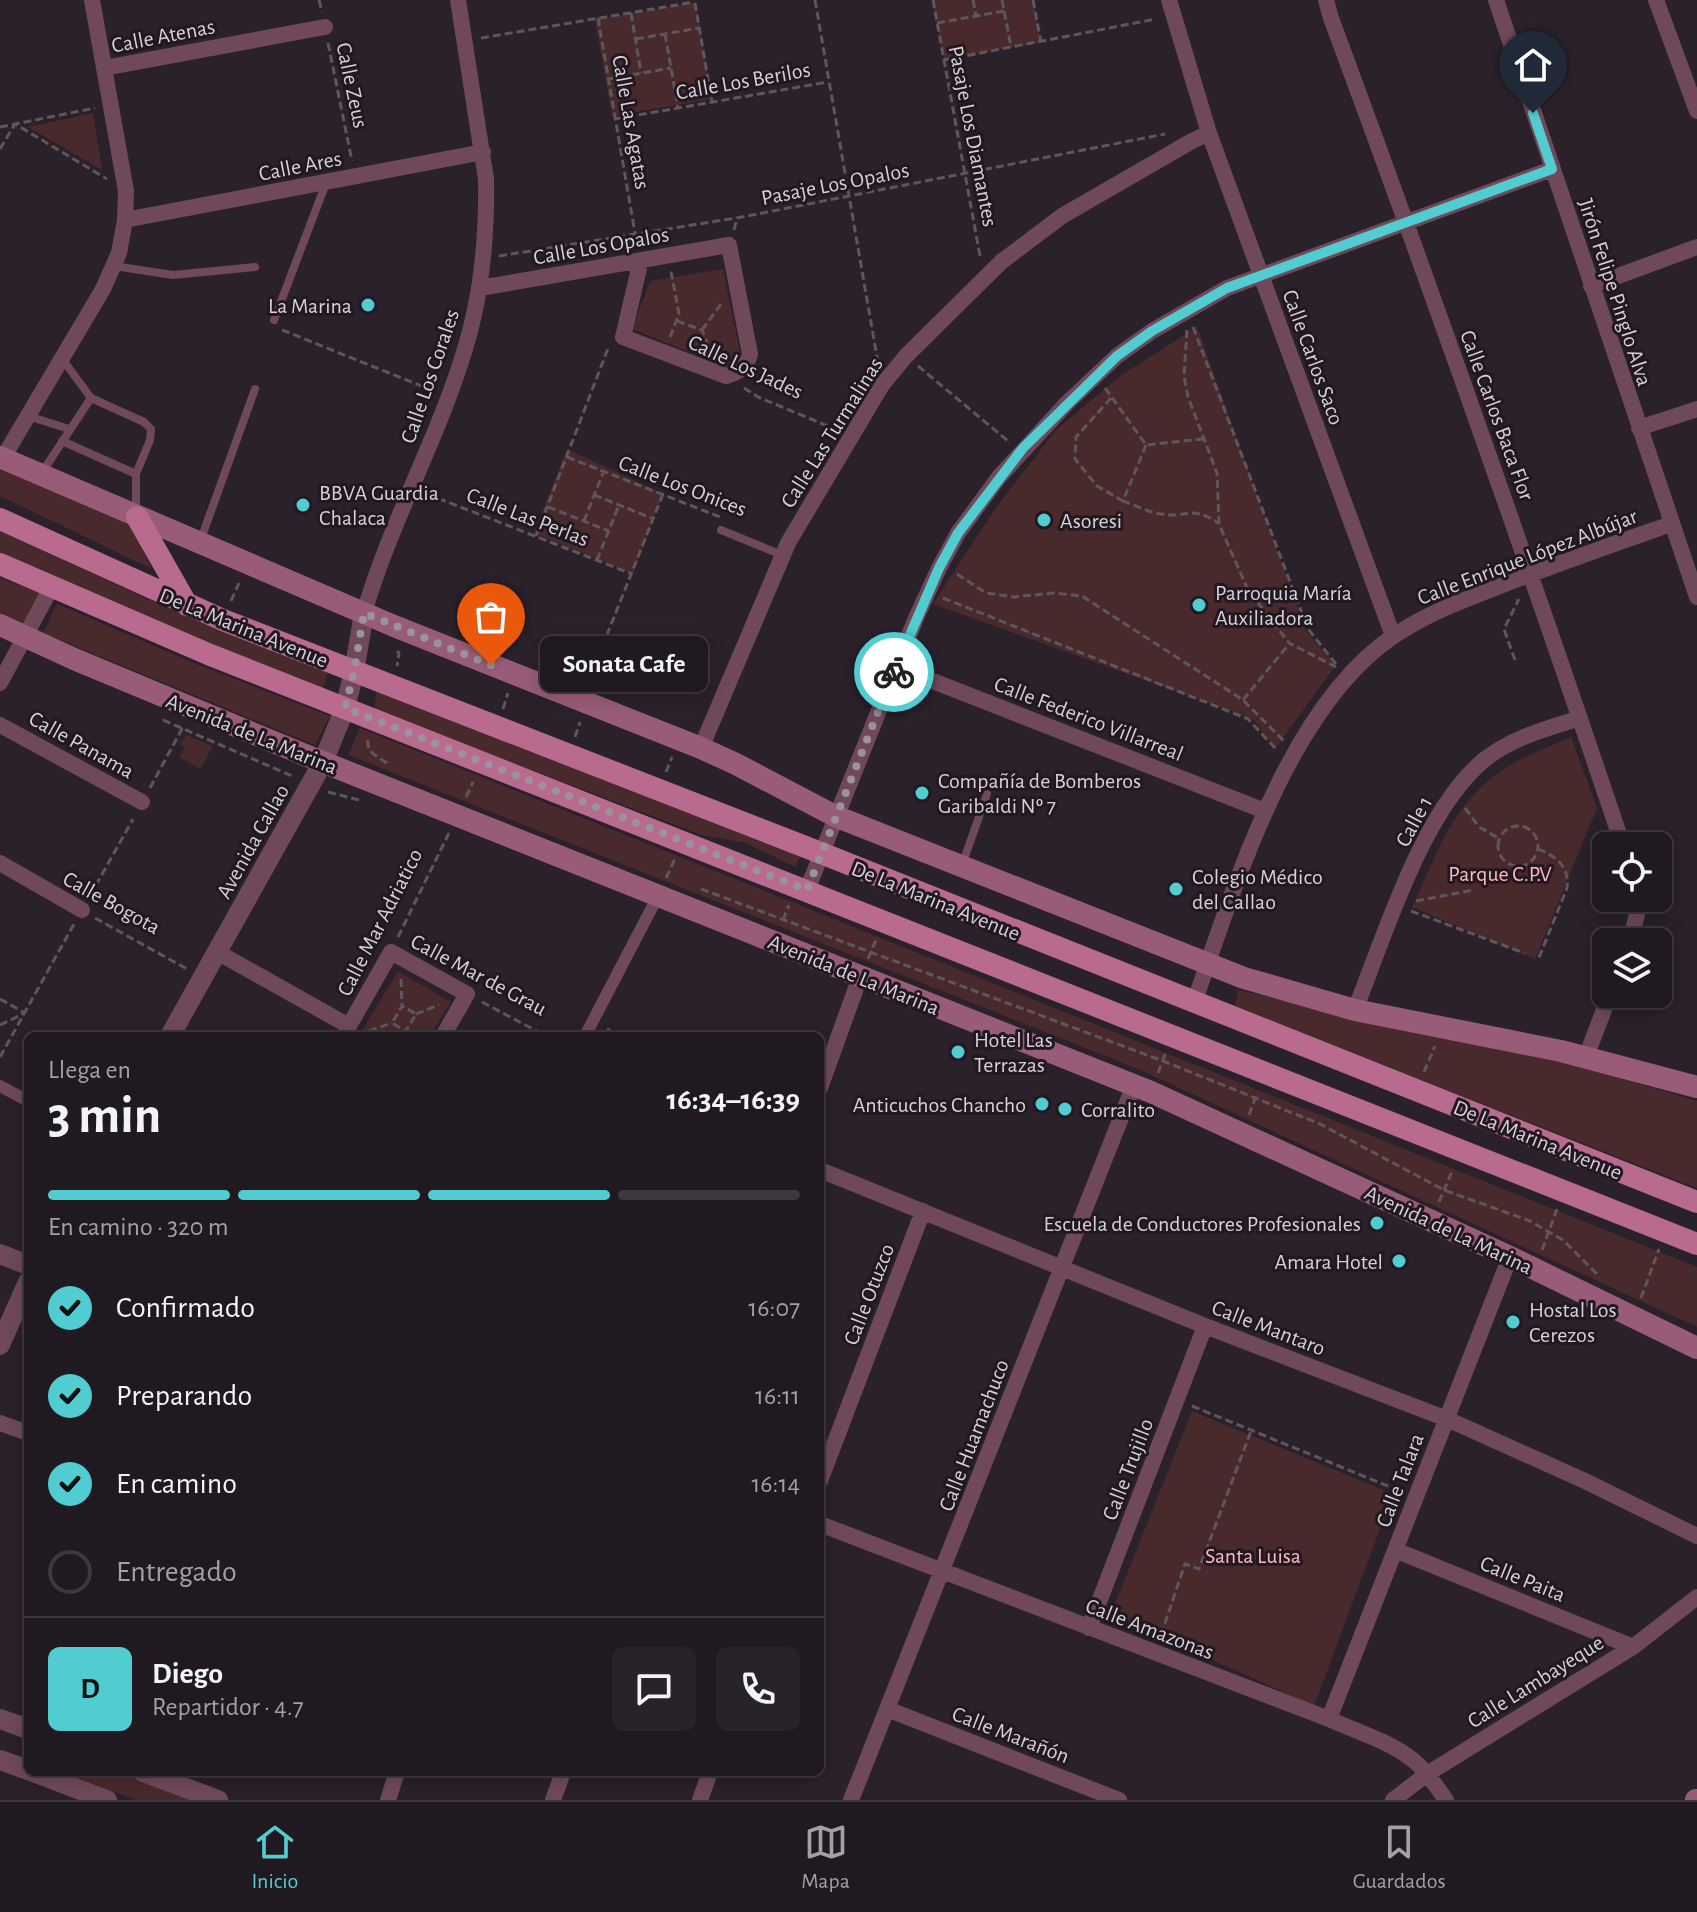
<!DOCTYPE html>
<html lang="es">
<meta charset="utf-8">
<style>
:root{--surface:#201920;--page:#282229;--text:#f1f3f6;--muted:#a2a0a5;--line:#3d383e;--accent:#51ccd1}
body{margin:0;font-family:"Alegreya Sans",sans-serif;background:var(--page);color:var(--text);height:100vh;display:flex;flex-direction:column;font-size:30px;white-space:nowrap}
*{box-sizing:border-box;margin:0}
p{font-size:26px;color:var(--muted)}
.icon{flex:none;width:44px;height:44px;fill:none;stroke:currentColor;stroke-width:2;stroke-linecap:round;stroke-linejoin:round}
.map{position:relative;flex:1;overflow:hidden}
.sheet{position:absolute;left:24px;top:1032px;width:800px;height:744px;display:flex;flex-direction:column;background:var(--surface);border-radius:12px;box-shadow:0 4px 20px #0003,0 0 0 2px var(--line)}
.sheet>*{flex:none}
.fabs{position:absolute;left:1592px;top:832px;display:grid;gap:16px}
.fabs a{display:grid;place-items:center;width:80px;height:80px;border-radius:12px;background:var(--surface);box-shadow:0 4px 20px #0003,0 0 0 2px var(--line);font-size:40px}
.pin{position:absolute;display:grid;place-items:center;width:68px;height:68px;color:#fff;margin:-82px -34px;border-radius:50% 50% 50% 0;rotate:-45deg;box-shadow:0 0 8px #0007}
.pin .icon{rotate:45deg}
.courier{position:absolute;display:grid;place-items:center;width:80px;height:80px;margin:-40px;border:6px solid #51ccd1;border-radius:50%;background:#fff;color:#222;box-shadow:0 2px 10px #0007}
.bubble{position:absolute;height:56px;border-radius:12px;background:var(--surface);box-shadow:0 4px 20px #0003,0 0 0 2px var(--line);font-size:26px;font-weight:600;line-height:56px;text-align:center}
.head em{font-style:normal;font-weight:600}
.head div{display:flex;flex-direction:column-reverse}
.head{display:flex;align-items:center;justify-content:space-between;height:136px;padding:0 24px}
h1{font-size:52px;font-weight:600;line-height:60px}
.bar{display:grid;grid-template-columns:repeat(4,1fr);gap:12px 8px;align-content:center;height:96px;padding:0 24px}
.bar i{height:10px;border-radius:6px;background:var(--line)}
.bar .on{background:var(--accent)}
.bar p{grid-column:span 4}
.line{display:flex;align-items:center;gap:20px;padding:0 24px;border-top:2px solid var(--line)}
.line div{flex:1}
.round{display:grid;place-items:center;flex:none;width:84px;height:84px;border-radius:12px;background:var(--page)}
ol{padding:0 24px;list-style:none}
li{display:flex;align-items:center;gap:24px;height:88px}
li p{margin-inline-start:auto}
li .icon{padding:8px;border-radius:50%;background:var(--accent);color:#111;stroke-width:4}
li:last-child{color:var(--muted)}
li i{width:44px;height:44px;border:4px solid var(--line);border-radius:50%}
.tabs{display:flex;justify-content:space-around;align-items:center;height:112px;border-top:2px solid var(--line);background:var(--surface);font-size:22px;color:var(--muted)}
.tabs a{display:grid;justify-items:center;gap:4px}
.tabs .on{color:var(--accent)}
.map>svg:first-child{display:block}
.green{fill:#492a2c}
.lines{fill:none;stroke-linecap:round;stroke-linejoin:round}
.path{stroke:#5e565e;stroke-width:3;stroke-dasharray:8 4;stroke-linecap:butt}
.service{stroke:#6f495a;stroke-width:8}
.pedestrian{stroke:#6f495a;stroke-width:12}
.minor{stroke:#6f495a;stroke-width:16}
.tertiary{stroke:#6f495a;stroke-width:20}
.secondary{stroke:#985c78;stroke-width:22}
.primary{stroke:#b86b8f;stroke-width:22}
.done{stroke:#9a939a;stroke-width:8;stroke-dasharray:0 14.4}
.route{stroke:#51ccd1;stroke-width:10}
.poi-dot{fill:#51ccd1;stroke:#211821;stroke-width:3}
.labels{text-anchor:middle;stroke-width:6;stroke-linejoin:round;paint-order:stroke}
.street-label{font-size:22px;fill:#d7d1d7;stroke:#211821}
.poi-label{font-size:22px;fill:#d7d1d7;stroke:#211821;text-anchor:start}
.park-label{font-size:22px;fill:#fdbabc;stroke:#211821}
</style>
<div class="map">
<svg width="1697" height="1800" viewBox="0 0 1697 1800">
<rect width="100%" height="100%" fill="#2a212a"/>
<path class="green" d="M932 0H1033L1041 42 944 60Z
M696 2 712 99 612 116 595 20Z
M93 113 102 170 28 127Z
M723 269 741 357 729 368 632 329 650 281Z
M1197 327 1306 631 1336 665 1275 749 1253 719 933 604 995 509 1056 430 1120 376Z
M567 449 663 494 633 574 534 533Z
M0 460 130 522 152 569 0 496Z
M0 531 154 602 328 671 323 691 146 620 0 553Z
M0 578 40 593 23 625 0 614Z
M57 604 196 664 330 716 315 745 43 633Z
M377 689 800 856 796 867 745 843 702 835 374 710Z
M360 728 1697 1267V1327L1138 1069 348 755Z
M186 735 213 746 200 769 179 757 185 747 180 745Z
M1571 737 1597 808 1535 959 1412 907C1437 855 1452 802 1504 769 1524 756 1549 747 1571 737Z
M398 971 451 1002 430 1036H364L360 1034Z
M1238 990 1585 1068 1697 1101V1188L1235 1007Z
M1192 1411 1393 1494 1314 1706 1111 1614Z
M62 1772H132L207 1800H137Z"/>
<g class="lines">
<path class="path" d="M319 0 322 12
M815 0 878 363
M933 0 980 256
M973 0 976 16
M1002 0 1011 47
M1033 0 1041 42
M695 3 712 102
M631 13 641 73
M598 18 637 245
M937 23 1004 11
M665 34 678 108
M481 38 694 2
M636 39 699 28
M328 43 352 161
M944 60 1156 19
M608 79 671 68
M615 119 828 82
M0 127 95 108
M0 149 15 124 107 179
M734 230 737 218 1165 134
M499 256 736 218
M677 321 702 330 710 350
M1193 327 1308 629 1336 664
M282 330 434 391
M702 330 721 304
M1187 330 1184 376 1188 397 1217 473 1219 524 1248 590 1289 643 1336 667
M670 337 679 314 671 271
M918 366 1008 441
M744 388 758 397 835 429
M1105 388 1146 445 1203 439
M1111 398 1076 437 1075 459 1097 486 1123 501
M1146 445 1123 501C1135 505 1148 512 1161 514 1187 519 1190 504 1218 523
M567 457 720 517
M427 494 632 574
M594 495 654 519
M548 507 609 531
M584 521 603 473
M536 536 609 346
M597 560 619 505
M957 574 986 593 1014 597 1054 593 1082 596 1243 700 1284 741
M943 598 1248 719 1275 748
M231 601 239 583
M397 651 399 653 397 666
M1515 660 1504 629 1519 599
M589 680 663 494
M1243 700 1289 644
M503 709 508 693
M163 720 292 776
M575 737 580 722
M368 740C366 753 380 758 390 765
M666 772 672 757
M150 788 183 727
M328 792 359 800
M466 797 473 782
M1465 808 1479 827 1500 839
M1498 846a20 20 0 1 1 40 0a20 20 0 1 1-40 0Z
M1538 849C1556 856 1570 867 1567 888L1538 960
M666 878 675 859
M701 889 1163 1061 1320 1124 1444 1190 1530 1221 1549 1232 1563 1240 1600 1277
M90 896 133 819
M1416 901 1474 890
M1411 911 1524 953
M95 918 187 969
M783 920 789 905
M398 937 449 833
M868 959 876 940
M401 979 402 1006 392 1023 406 1031 416 1014 402 1006
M0 999 25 1013
M482 1002 546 1036
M416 1014 439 1005
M0 1025 25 1013
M607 1029 619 1036
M369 1031 392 1023
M0 1057 74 924
M1424 1072 1435 1046
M1158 1073 1165 1054
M1249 1115 1256 1096
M1439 1202 1453 1169
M1542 1250 1557 1209
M1641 1298 1659 1249
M1192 1406 1400 1491
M1161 1635 1185 1564 1199 1569 1251 1431"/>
<path class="service" d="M114 266 173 275 255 267
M274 320 326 183
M63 360 91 398 144 422 151 429 150 440 136 474V510
M28 416 69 429
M62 441 136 474
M41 474 91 398
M721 530 782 555
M201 539 255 389
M962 865 987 794"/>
<path class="pedestrian" d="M585 1036 658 896
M0 1086 28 1101"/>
<path class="minor" d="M1169 0 1209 133 1393 636
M1326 0 1331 18C1433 293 1530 569 1623 846
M1496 0 1697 597
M1656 0 1697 111
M104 68 325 27
M125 220 483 152
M1591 286 1697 247
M480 288 729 245 750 354C746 368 739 372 726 376L623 337 641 260
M1639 428 1697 409
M3 458 103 289 119 253 125 220 126 191 92 0
M364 613C390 523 438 439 465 349 482 294 487 236 486 179L458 0
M897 667 1265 811
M0 683 51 588
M0 725 142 802
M701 748 788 543 882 385 906 356 1001 262 1062 216 1192 141 1209 133
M0 863 82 910
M807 890 916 618 939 568 958 533 999 477 1067 403 1117 356 1152 331 1227 288 1552 169
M1630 942 1638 910 1637 898
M217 952 349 1026 344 1036
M1194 1003C1235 886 1288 706 1395 635 1428 613 1464 600 1500 586 1556 564 1614 544 1671 524
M1355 1010C1385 935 1422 811 1484 760 1511 738 1548 728 1580 718
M349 1026 391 952 467 994 443 1036
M1586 1057 1610 994
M820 1088 860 977
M820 1170 1205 1326 1447 1419 1585 1481 1697 1536
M0 1423 28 1433
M820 1481 923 1211
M820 1524 1329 1719C1355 1731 1386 1740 1409 1757 1425 1768 1435 1785 1446 1800
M1395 1550 1633 1647
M1089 1628 1205 1326
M887 1709 1119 1800
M1329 1719 1510 1257
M388 1800 397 1772
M553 1800 563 1772
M700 1800 710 1772
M851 1800 1134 1085
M1393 1800 1427 1774 1633 1647 1697 1597"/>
<path class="tertiary" d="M170 1036 323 762 345 708 354 672 364 613
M0 1254 28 1265
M0 1345 28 1282
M0 1719 28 1729
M0 1760 28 1770
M33 1772 107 1800
M143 1772 218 1800"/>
<path class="secondary" d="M0 457 394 626 701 748 736 764 835 816 1244 978 1355 1010 1561 1051 1697 1087
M0 625 74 659 305 755 1151 1092 1510 1257 1697 1348
M1696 1800H1697"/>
<path class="primary" d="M137 517 187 605
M0 519 223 620 821 853 1697 1202
M0 564 208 654 1697 1244"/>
</g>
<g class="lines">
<path class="done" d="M491 665 364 613 354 672 345 708 807 890 894 672"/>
<path class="route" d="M894 672 939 568 958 533 1023 448 1117 356 1152 331 1227 288 1552 169 1533 113"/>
</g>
<g class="poi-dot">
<circle cx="368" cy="305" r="8"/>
<circle cx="303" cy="505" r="8"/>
<circle cx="1044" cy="520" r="8"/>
<circle cx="1199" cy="605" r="8"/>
<circle cx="922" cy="793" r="8"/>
<circle cx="1176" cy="889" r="8"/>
<circle cx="958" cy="1052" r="8"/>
<circle cx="1042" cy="1104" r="8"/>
<circle cx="1065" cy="1109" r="8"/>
<circle cx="1377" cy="1223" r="8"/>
<circle cx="1399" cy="1261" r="8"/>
<circle cx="1513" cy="1322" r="8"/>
</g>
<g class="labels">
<g class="street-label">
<text transform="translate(163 35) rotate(-11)" y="8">Calle Atenas</text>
<text transform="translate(743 80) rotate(-10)" y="8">Calle Los Berilos</text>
<text transform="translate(353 85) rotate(78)" y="8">Calle Zeus</text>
<text transform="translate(632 122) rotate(80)" y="8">Calle Las Agatas</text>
<text transform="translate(974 136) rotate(79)" y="8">Pasaje Los Diamantes</text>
<text transform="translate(300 165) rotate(-11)" y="8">Calle Ares</text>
<text transform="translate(835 183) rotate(-11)" y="8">Pasaje Los Opalos</text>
<text transform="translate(601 245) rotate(-10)" y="8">Calle Los Opalos</text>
<text transform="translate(1616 292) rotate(72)" y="8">Jirón Felipe Pinglo Alva</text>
<text transform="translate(1314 357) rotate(70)" y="8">Calle Carlos Saco</text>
<text transform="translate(746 366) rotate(25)" y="8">Calle Los Jades</text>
<text transform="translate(429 376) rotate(-71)" y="8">Calle Los Corales</text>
<text transform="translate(1498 415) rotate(70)" y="8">Calle Carlos Baca Flor</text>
<text transform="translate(831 432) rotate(-58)" y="8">Calle Las Turmalinas</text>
<text transform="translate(683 485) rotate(21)" y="8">Calle Los Onices</text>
<text transform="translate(528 516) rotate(21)" y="8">Calle Las Perlas</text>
<text transform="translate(1527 556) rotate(-21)" y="8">Calle Enrique López Albújar</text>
<text transform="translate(244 627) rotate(22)" y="8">De La Marina Avenue</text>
<text transform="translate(1089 718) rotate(21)" y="8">Calle Federico Villarreal</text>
<text transform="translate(252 733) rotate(22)" y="8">Avenida de La Marina</text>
<text transform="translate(82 744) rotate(29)" y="8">Calle Panama</text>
<text transform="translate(1413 821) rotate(-62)" y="8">Calle 1</text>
<text transform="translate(252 841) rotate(-61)" y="8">Avenida Callao</text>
<text transform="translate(936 900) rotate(22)" y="8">De La Marina Avenue</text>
<text transform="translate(112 902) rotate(29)" y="8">Calle Bogota</text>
<text transform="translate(379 922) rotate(-63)" y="8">Calle Mar Adriatico</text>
<text transform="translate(479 974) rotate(28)" y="8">Calle Mar de Grau</text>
<text transform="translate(854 974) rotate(22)" y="8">Avenida de La Marina</text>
<text transform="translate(1538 1139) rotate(22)" y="8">De La Marina Avenue</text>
<text transform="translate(1449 1229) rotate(25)" y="8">Avenida de La Marina</text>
<text transform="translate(868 1294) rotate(-69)" y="8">Calle Otuzco</text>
<text transform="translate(1269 1327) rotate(21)" y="8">Calle Mantaro</text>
<text transform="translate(973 1435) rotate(-69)" y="8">Calle Huamachuco</text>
<text transform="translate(1127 1469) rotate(-69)" y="8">Calle Trujillo</text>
<text transform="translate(1399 1480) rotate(-69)" y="8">Calle Talara</text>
<text transform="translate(1523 1578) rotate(22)" y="8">Calle Paita</text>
<text transform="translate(1150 1628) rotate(21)" y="8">Calle Amazonas</text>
<text transform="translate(1535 1681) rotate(-32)" y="8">Calle Lambayeque</text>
<text transform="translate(1011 1734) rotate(21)" y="8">Calle Marañón</text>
</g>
<g class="poi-label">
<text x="352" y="313" text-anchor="end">La Marina</text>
<text x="319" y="500">BBVA Guardia<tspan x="319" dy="25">Chalaca</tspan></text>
<text x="1060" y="528">Asoresi</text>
<text x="1215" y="600">Parroquia María<tspan x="1215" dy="25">Auxiliadora</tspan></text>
<text x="938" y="788">Compañía de Bomberos<tspan x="938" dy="25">Garibaldi Nº 7</tspan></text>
<text x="1192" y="884">Colegio Médico<tspan x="1192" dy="25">del Callao</tspan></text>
<text x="974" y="1047">Hotel Las<tspan x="974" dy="25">Terrazas</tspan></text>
<text x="1026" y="1112" text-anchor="end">Anticuchos Chancho</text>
<text x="1081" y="1117">Corralito</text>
<text x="1361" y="1231" text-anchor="end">Escuela de Conductores Profesionales</text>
<text x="1383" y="1269" text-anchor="end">Amara Hotel</text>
<text x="1529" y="1317">Hostal Los<tspan x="1529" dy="25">Cerezos</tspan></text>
</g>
<g class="park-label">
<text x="1500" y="881">Parque C.P.V</text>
<text x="1253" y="1563">Santa Luisa</text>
</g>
</g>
</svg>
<div class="fabs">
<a><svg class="icon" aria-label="locate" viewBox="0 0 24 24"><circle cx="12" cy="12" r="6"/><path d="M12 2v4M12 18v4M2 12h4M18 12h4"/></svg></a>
<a><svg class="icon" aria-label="layers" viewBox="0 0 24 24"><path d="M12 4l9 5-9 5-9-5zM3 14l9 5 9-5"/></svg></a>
</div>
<div class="pin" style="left:491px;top:665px;background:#ea580c"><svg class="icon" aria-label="bag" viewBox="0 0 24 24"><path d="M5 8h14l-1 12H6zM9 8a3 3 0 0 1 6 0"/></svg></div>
<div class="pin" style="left:1533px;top:113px;background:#1f2937"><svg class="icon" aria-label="home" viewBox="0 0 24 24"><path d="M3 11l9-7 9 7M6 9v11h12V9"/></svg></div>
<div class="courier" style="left:894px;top:672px"><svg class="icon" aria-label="bike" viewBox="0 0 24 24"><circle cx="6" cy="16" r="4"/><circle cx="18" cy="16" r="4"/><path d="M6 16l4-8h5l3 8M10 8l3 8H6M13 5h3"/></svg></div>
<div class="bubble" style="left:540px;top:636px;width:168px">Sonata Cafe</div>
<section class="sheet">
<div class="head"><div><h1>3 min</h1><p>Llega en</p></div><em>16:34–16:39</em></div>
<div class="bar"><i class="on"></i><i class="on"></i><i class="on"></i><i></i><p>En camino · 320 m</p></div>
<ol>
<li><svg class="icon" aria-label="check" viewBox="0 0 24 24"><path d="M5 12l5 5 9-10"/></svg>Confirmado<p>16:07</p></li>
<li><svg class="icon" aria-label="check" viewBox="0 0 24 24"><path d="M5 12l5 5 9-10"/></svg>Preparando<p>16:11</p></li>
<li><svg class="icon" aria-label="check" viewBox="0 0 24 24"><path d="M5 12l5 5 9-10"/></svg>En camino<p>16:14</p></li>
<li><i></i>Entregado</li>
</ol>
<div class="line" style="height:144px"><b class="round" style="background:var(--accent);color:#111">D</b><div><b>Diego</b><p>Repartidor · 4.7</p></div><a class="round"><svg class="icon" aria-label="chat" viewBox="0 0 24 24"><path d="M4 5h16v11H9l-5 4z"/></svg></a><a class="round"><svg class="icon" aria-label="phone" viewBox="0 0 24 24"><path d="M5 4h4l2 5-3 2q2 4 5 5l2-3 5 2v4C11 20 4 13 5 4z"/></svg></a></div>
</section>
</div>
<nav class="tabs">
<a class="on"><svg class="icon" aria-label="home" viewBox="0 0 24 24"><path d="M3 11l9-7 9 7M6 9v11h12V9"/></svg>Inicio</a>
<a><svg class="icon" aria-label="map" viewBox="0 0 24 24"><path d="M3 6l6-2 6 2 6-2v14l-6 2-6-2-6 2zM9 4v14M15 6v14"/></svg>Mapa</a>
<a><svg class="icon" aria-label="saved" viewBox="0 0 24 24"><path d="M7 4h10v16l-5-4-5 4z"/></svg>Guardados</a>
</nav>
